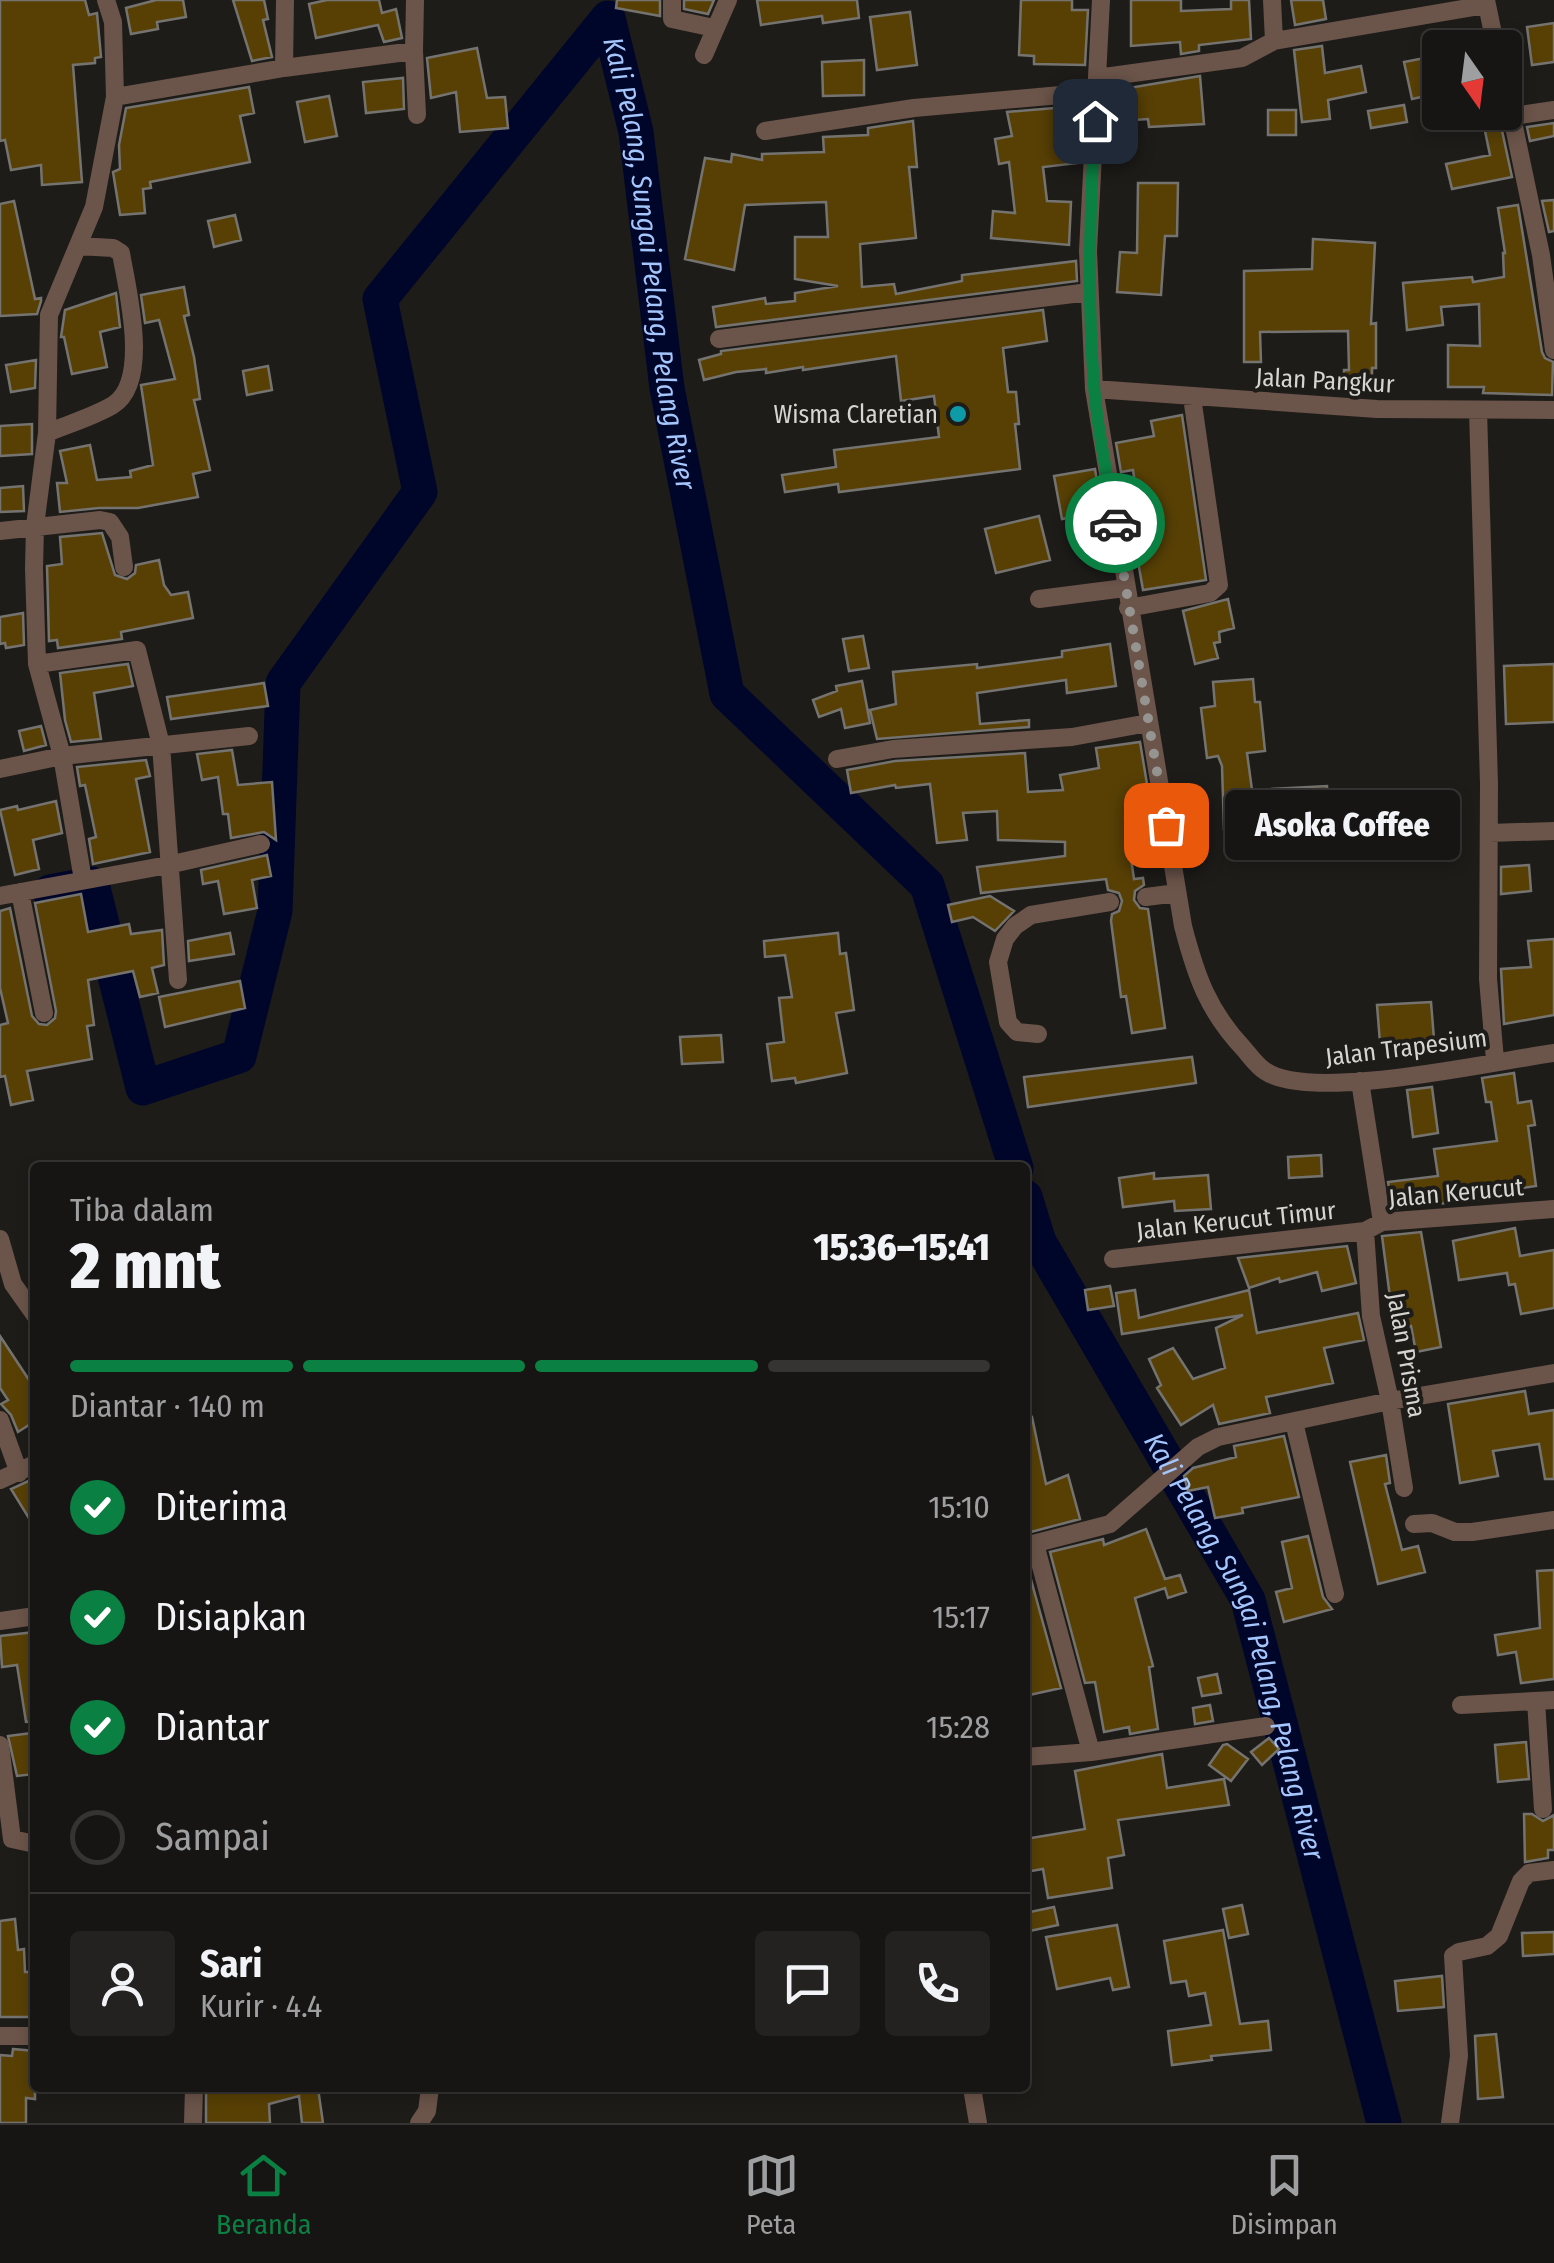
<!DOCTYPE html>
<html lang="id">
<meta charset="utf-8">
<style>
:root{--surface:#161513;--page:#232221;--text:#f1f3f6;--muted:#9e9fa0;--line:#353433;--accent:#0b8043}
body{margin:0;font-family:"Fira Sans Condensed",sans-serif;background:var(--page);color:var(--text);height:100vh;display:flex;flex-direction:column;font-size:38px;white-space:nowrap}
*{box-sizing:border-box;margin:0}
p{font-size:32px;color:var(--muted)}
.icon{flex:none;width:55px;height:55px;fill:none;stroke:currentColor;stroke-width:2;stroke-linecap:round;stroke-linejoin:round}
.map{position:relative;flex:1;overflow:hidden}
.sheet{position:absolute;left:30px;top:1162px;width:1000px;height:930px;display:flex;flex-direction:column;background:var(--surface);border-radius:10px;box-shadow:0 5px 15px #0003,0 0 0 2px var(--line)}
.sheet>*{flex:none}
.needle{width:65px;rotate:166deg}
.buttons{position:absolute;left:1422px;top:30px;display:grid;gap:20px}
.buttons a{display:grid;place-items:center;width:100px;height:100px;border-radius:10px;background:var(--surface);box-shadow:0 5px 15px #0003,0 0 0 2px var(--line);font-size:50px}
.pin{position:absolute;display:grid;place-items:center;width:85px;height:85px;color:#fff;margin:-42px;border-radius:20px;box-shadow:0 5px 15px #0006}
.courier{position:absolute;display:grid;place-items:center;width:100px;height:100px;margin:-50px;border:8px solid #0b8043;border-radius:50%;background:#fff;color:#222;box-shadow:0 2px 12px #0007}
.bubble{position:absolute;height:70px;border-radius:10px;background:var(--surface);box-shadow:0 5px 15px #0003,0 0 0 2px var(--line);font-size:32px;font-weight:800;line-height:70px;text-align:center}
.overview em{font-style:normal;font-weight:800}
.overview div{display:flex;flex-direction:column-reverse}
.overview{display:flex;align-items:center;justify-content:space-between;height:170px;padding:0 40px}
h1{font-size:65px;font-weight:800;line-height:75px}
.bar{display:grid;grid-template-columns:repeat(4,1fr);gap:15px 10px;align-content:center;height:120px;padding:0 40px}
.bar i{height:12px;border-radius:8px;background:var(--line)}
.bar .active{background:var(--accent)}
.bar p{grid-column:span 4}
.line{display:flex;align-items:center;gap:25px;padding:0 40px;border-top:2px solid var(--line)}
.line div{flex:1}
.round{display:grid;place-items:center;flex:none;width:105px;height:105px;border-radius:10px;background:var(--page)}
ol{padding:0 40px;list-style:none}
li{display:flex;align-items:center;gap:30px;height:110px}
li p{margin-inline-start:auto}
li .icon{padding:10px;border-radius:50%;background:var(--accent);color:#fff;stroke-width:4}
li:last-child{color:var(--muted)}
li i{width:55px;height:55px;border:5px solid var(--line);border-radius:50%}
.dock{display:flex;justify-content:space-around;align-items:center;height:140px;border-top:2px solid var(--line);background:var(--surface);font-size:28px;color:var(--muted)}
.dock a{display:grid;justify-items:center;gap:5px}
.dock .active{color:var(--accent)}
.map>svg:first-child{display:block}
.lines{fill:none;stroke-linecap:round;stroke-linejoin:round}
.river{stroke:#00062a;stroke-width:35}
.building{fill:#584005;stroke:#75736f;stroke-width:2.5}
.minor{stroke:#6b544a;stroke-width:18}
.done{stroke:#969491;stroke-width:10;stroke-dasharray:0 18}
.route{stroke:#0b8043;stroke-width:12}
.culture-dot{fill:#0f9aa8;stroke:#1e1c19;stroke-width:4}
.labels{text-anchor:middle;stroke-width:8;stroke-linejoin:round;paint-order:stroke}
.street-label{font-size:25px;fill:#d6d5d2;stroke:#1e1c19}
.poi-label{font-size:25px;fill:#d6d5d2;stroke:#1e1c19;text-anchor:end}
.water-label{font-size:28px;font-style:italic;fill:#a4c6fc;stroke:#1e1c19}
</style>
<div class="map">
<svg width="1554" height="2123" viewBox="0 0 1554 2123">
<rect width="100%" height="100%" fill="#1e1c19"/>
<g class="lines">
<g class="river">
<path id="s1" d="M50 892 92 884 143 1088 239 1056 275 911 283 683 420 492 380 299 608 18 636 132 667 388 727 694 927 885 1016 1168"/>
<path id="s2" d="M1025 1197 1039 1242 1248 1600 1384 2123"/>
</g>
</g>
<path class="building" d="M0 0H85L89 15 97 13 101 57 95 58V63L73 65 82 182 42 185 41 165 11 170 5 140 0 141Z
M156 0H183L186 17 157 22 158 29 131 34 126 8Z
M233 0H264L268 19 263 20 272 57 252 61Z
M327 0H379L382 13 396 9 402 38 384 42 378 25 316 38 309 4Z
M617 0H660V16L616 8Z
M684 0H714L708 14 684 9Z
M757 0H857L859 18 823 23 822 16 761 25Z
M1021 0H1072V10H1088L1085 65 1034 64V56L1019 55Z
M1131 0H1181V11L1231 9V0H1249L1251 39 1199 45V51L1181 54 1180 42 1131 46Z
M1291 0H1323L1326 19 1295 25Z
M910 12 917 65 877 70 870 17Z
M1554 23V62L1532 65 1527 27Z
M1322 46 1325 73 1361 66 1366 92 1328 100 1330 119 1302 122 1294 50Z
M477 48 487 98 505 97 508 128 460 132 456 92 431 98 427 58Z
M1440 55V93L1412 99 1404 62Z
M864 60V95L823 96 822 62Z
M1200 76 1204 124 1149 127 1148 119 1119 121 1117 90Z
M403 78 404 109 366 113 363 82Z
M249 87 254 113 240 116 250 162 150 182 151 188 143 189 145 213 120 215 113 172 120 169 119 145 126 108Z
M329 96 337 136 305 142 297 102Z
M1404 105 1407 122 1371 128 1368 111Z
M1078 106 1082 129V134L1075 135 1078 163 1043 167 1047 201 1071 202 1069 245 991 238 993 211 1015 213 1009 162 999 164 995 139 1012 136 1007 112Z
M1268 110H1296V135H1268Z
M1481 112H1498L1512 177 1452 189 1446 164 1490 155Z
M913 121 917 167H909L916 238 860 244 862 287 894 284 896 294 962 281V275L1076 261 1077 281 716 327 713 307 765 298 766 304 795 301V293L838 286 795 279V237H828L826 202 745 205 734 270 685 259 705 158 731 162 732 154 762 160V154L824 152 823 137 868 135V128Z
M1554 123V136L1530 141 1527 127Z
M1138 183H1178L1177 236H1165L1161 295 1117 292 1120 252 1137 253Z
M1554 200V231L1549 232 1542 201Z
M14 201 35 299 41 298V301L37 314 0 316V204Z
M1518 205 1542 352 1545 358 1553 362 1552 395 1483 393 1484 387H1448V345L1480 346 1479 304 1441 307 1443 325 1407 330 1403 283 1472 277 1473 282 1504 277 1503 253H1505L1498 208Z
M235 215 241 240 214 247 208 221Z
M1313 239 1375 243 1371 324 1376 323V368H1372V388L1344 387V370H1349L1348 331 1260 332 1261 362H1244V271L1312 269Z
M184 287 189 315 184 316 194 357 200 399 194 400 210 470 193 474 198 497 138 508H99L60 512 57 483H67L60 451 90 445 97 480 131 477 130 471 153 465 141 385 175 379 159 320 145 323 141 295Z
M116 293 120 327 100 332 107 367 72 374 64 337H61L65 310Z
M1043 310 1047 341 1003 348 1008 392H1016L1019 424H1015L1020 469 839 492 838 484 785 492 782 475 836 467 834 450 939 437 934 396 901 401 896 356 803 370V367L766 373V369L736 372 704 380 699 360 721 354V351Z
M36 360 35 388 11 392 6 365Z
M268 366 272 390 247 395 243 371Z
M1182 415 1206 580 1143 590 1134 539 1143 537 1133 470 1121 472 1116 443 1154 436 1151 421Z
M32 424V454L0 456V426Z
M1095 469 1102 512 1062 519 1054 476Z
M23 486 24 511 0 512V488Z
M1039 516 1050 560 996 573 985 529Z
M102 533 115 575 127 579 135 573 136 565 159 560 164 585 171 595 188 592 193 618 121 632 122 639 58 648 57 640 49 641 47 566 62 564 60 537Z
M1228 599 1234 628 1219 632 1220 642 1214 643 1218 658 1195 664 1183 611Z
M23 613 24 645 6 648 5 643 0 644V617Z
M863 636 869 668 849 671 843 639Z
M1110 644 1116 686 1067 693 1066 680 977 693 980 724 1029 720V727L877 739 870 710 896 704 893 672 977 664V668L1062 657V651Z
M128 664 133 686 94 693 101 739 71 742 65 720 60 673Z
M1554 664V722L1506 724 1504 666Z
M1253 679 1255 702H1260L1265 751 1247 753 1252 790 1327 786 1328 806 1375 804 1376 823 1335 825 1336 852 1292 854 1291 825 1224 829 1222 766 1218 756 1207 758 1201 708 1215 706 1213 682Z
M862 681 870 723 845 728 841 709 819 717 813 700 837 691 836 686Z
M264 683 268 706 171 719 167 697Z
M41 726 46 745 24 751 19 731Z
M1140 742 1152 814 1125 818 1134 879 1143 878 1144 885 1135 891 1134 900 1140 908 1148 909 1165 1028 1132 1033 1126 996 1121 997 1111 921 1112 914 1119 911 1122 901 1119 893 1108 890 1106 879 981 893 977 867 1065 856V842L998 840 997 811 963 813 967 840 937 843 930 784 896 788 895 785 851 793 847 770 895 761 1025 753 1028 792 1063 790 1060 775 1099 768 1096 748Z
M232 750 238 785 272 782 276 840 264 832 231 838 228 814H223L218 777 202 780 197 754Z
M146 760 150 776 136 779 150 852 93 864 89 839 96 837 85 785 80 786 77 767Z
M56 801 62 833 33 840 39 869 15 875 0 810 17 806 18 810Z
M267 855 271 876 252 880 257 908 224 914 218 881 203 884 201 870Z
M1529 865 1531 891 1501 894V867Z
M81 894 88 932 129 924 131 934 162 930 164 965 152 968 158 993 140 997 133 971 88 980 94 1025 87 1026 92 1059 27 1071 33 1100 11 1105 5 1076 0 1077V1025L8 1023 0 988V911L10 908 32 1016 39 1024 47 1025 55 1018 56 1011 35 903Z
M990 896 1014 911 995 931 973 917 952 922 948 905Z
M230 933 234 954 189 961 188 941Z
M838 933 840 954 846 953 854 1010 836 1013 847 1073 796 1083 795 1078 772 1081 767 1044 784 1042 779 998 792 997 785 955 765 957 764 941Z
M1554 939V1015L1504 1024 1501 969 1531 967 1528 941Z
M240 981 245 1008 165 1027 159 997Z
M1431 1002 1434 1039 1380 1043 1377 1005Z
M721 1035 723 1062 682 1064 680 1037Z
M1192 1057 1196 1083 1028 1107 1024 1077Z
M1514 1073 1518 1103 1531 1101 1535 1125 1528 1126 1536 1186 1493 1192V1198L1393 1209 1388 1182 1438 1176 1434 1149 1497 1141 1491 1102H1486L1482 1078Z
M1432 1087 1438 1133 1413 1137 1407 1090Z
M1321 1155 1322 1176 1289 1178 1288 1157Z
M1154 1173V1179L1208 1175 1211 1209 1175 1211 1174 1201 1123 1207 1119 1178Z
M1515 1228 1520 1256 1554 1250V1308L1521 1314 1515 1284 1509 1285 1507 1273 1459 1280 1453 1241Z
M1421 1232 1441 1347 1416 1352 1411 1326 1404 1327 1400 1304 1391 1305 1382 1236Z
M1347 1246 1356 1283 1322 1291 1317 1272 1280 1282 1279 1278 1249 1288 1238 1258Z
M1110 1286 1114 1306 1088 1310 1085 1290Z
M1135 1290 1139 1318 1249 1290 1257 1333 1358 1313 1364 1340 1324 1348 1333 1383 1266 1397 1270 1413 1219 1424 1213 1405 1181 1425 1157 1388 1161 1385 1149 1359 1173 1348 1193 1379 1225 1368 1216 1328 1243 1315 1122 1334 1116 1293Z
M0 1336 35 1389V1421L18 1432 11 1415 1 1404 8 1400 0 1388Z
M1525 1391 1529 1414 1554 1410V1479H1545L1539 1444 1493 1451 1498 1476 1460 1483 1448 1404Z
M1032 1417 1046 1484 1068 1475 1080 1519 1031 1532 1025 1503V1418Z
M1284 1436 1299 1497 1242 1508 1243 1513 1215 1518 1208 1487 1188 1491 1184 1476 1193 1468 1236 1457 1234 1446Z
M1386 1455 1390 1483 1385 1484 1402 1550 1418 1546 1425 1572 1378 1584 1350 1462Z
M35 1478V1528L11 1489Z
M1146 1529 1165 1579 1180 1575 1186 1592 1168 1598 1165 1588 1135 1598 1153 1666 1149 1667 1158 1729 1130 1734 1129 1727 1104 1732 1095 1682 1085 1683 1050 1552 1103 1539 1104 1545Z
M1308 1536 1323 1597 1332 1609 1284 1622 1276 1592 1292 1588 1282 1542Z
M1025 1558 1061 1688 1025 1696Z
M1554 1570V1679L1521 1683 1516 1652 1498 1655 1495 1635 1540 1628 1537 1571Z
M35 1632V1721L26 1722 17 1665 2 1667 0 1636Z
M1217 1674 1221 1693 1202 1696 1198 1678Z
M1210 1705 1213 1721 1195 1724 1193 1708Z
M32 1733 35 1774 17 1776 8 1736Z
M1269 1738 1279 1749 1262 1765 1251 1752Z
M1526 1742 1529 1779 1498 1782 1495 1745Z
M1227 1744 1248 1759 1231 1781 1209 1765 1223 1745Z
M1162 1754 1167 1788 1224 1779 1229 1805 1118 1820 1124 1855 1108 1858 1112 1888 1048 1898 1043 1869 1025 1872V1839L1085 1829 1075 1771Z
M1524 1814H1532L1543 1821 1554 1815V1850H1548V1858L1525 1862Z
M1242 1905 1248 1934 1229 1938 1223 1909Z
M1054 1907 1058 1925 1025 1932V1913Z
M15 1919 18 1950 24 1949 25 1972H35V2017H0V1921Z
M1117 1925 1129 1987 1113 1990 1110 1978 1057 1989 1046 1937Z
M1223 1930 1240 2024 1268 2021 1271 2050 1211 2056 1212 2060 1172 2065 1168 2031 1211 2025 1205 1993 1189 1996 1186 1981 1171 1983 1164 1941Z
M1554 1932V1954L1523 1956 1522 1933Z
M1442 1976 1444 2007 1398 2011 1395 1981Z
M1496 2034 1503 2097 1478 2099 1475 2036Z
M13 2049 35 2051 32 2082H35V2099L26 2098V2123H0V2055L12 2056Z
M206 2088H318L323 2123H302L299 2096 269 2104 270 2123H206Z"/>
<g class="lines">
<path class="minor" d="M672 0V19L714 28
M1101 0 1088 251 1094 389 1183 926C1196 976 1208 1011 1244 1049 1250 1056 1257 1066 1265 1071 1311 1103 1494 1061 1554 1053
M1272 0 1274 41
M1486 0 1496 48
M414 51 417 115
M704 55 728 0
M284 68 285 0
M1097 78 1242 58 1274 41 1486 5
M1505 84 1541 255 1554 350
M115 97 284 68 414 51 415 0
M1513 116 1554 110
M765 131 914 108 1094 92
M719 339 1089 292
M1094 389 1377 409 1554 410
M1478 410 1489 784 1488 979 1495 1060
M47 433C68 424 93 417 113 405 151 381 127 289 121 253L113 248 78 246
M0 531 100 520 110 522 120 537 124 567
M1039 599 1125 588
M1128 608 1210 593 1219 585 1192 397
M37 664 137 650 161 745 178 980
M837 759 893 749 1072 737 1148 723
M0 769 62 756 249 736
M1489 833 1554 831
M83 880 62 756 37 664 34 569 35 526 47 433 49 315 94 207 115 97 113 22 106 0
M20 892 44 1013
M0 896 168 865 261 844
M1146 897 1177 893
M1038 1034 1017 1032 1008 1022 998 962 1005 939 1015 926 1031 915 1110 902
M1360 1081 1382 1222
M1365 1231 1371 1316 1390 1401 1404 1488
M0 1239 13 1284 35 1315
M1113 1259 1365 1231 1382 1222 1554 1209
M0 1420 19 1473
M1294 1422 1335 1594
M0 1480 35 1464
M1414 1524 1432 1523 1455 1532H1472L1554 1520
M1025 1546 1110 1524 1198 1447 1218 1437 1390 1401 1554 1373
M0 1621 35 1616
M1536 1701 1543 1809
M1461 1705 1554 1700
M0 1745 12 1839 35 1844
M1091 1752 1266 1726
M1025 1757 1091 1752 1035 1544
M0 2036H35
M972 2088 978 2123
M193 2123 194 2088
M419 2123 427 2111 430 2088
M1450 2123 1459 2056 1453 1956 1459 1952 1487 1946 1499 1936 1521 1881 1529 1873 1554 1870"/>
</g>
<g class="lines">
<path class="done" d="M1115 523 1166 825"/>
<path class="route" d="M1095 121C1090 209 1087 296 1094 385 1097 431 1108 477 1115 523"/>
</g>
<circle class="culture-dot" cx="958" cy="414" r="10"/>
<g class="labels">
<g class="street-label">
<text transform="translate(1325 380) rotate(3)" y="9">Jalan Pangkur</text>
<text transform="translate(1406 1047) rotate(-7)" y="9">Jalan Trapesium</text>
<text transform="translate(1456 1192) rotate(-5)" y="9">Jalan Kerucut</text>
<text transform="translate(1236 1220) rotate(-6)" y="9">Jalan Kerucut Timur</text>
<text transform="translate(1407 1355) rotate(80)" y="9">Jalan Prisma</text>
</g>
<g class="poi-label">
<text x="938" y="423">Wisma Claretian</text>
</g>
<g class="water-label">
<text dy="10" stroke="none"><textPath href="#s1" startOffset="1775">Kali Pelang, Sungai Pelang, Pelang River</textPath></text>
<text dy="10" stroke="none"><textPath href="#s2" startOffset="500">Kali Pelang, Sungai Pelang, Pelang River</textPath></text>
</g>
</g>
</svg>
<div class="buttons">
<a><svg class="needle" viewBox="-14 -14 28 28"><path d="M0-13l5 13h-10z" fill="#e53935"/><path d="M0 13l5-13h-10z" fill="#9e9fa0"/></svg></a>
</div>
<div class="pin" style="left:1166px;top:825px;background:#ea580c"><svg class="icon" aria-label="bag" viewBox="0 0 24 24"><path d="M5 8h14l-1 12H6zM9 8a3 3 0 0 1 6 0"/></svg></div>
<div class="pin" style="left:1095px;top:121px;background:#1f2937"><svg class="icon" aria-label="home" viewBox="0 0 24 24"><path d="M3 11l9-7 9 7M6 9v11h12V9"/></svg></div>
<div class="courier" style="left:1115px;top:523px"><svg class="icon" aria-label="car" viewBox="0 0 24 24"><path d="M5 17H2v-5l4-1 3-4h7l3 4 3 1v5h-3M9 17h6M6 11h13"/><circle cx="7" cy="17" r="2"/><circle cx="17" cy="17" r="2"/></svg></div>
<div class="bubble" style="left:1225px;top:790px;width:235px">Asoka Coffee</div>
<section class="sheet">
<div class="overview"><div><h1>2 mnt</h1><p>Tiba dalam</p></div><em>15:36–15:41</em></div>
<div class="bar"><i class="active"></i><i class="active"></i><i class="active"></i><i></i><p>Diantar · 140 m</p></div>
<ol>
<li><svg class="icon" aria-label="check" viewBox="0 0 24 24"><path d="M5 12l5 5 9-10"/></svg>Diterima<p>15:10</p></li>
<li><svg class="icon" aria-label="check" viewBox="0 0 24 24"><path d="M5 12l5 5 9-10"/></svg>Disiapkan<p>15:17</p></li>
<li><svg class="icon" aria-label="check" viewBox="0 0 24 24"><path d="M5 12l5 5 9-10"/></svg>Diantar<p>15:28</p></li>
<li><i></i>Sampai</li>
</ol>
<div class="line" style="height:180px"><a class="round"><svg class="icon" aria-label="person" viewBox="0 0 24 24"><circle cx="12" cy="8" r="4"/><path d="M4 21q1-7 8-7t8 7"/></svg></a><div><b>Sari</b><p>Kurir · 4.4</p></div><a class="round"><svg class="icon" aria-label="chat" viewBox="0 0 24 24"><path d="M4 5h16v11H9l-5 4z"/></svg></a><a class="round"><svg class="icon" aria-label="phone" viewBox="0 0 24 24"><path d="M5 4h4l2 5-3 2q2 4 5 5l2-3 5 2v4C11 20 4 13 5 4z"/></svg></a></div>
</section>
</div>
<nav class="dock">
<a class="active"><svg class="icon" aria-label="home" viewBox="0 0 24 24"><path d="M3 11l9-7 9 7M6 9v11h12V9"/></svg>Beranda</a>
<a><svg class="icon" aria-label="map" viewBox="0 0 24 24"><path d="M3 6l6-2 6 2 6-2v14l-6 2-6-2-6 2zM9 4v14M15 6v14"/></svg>Peta</a>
<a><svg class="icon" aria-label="saved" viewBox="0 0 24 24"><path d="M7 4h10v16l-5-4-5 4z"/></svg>Disimpan</a>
</nav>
